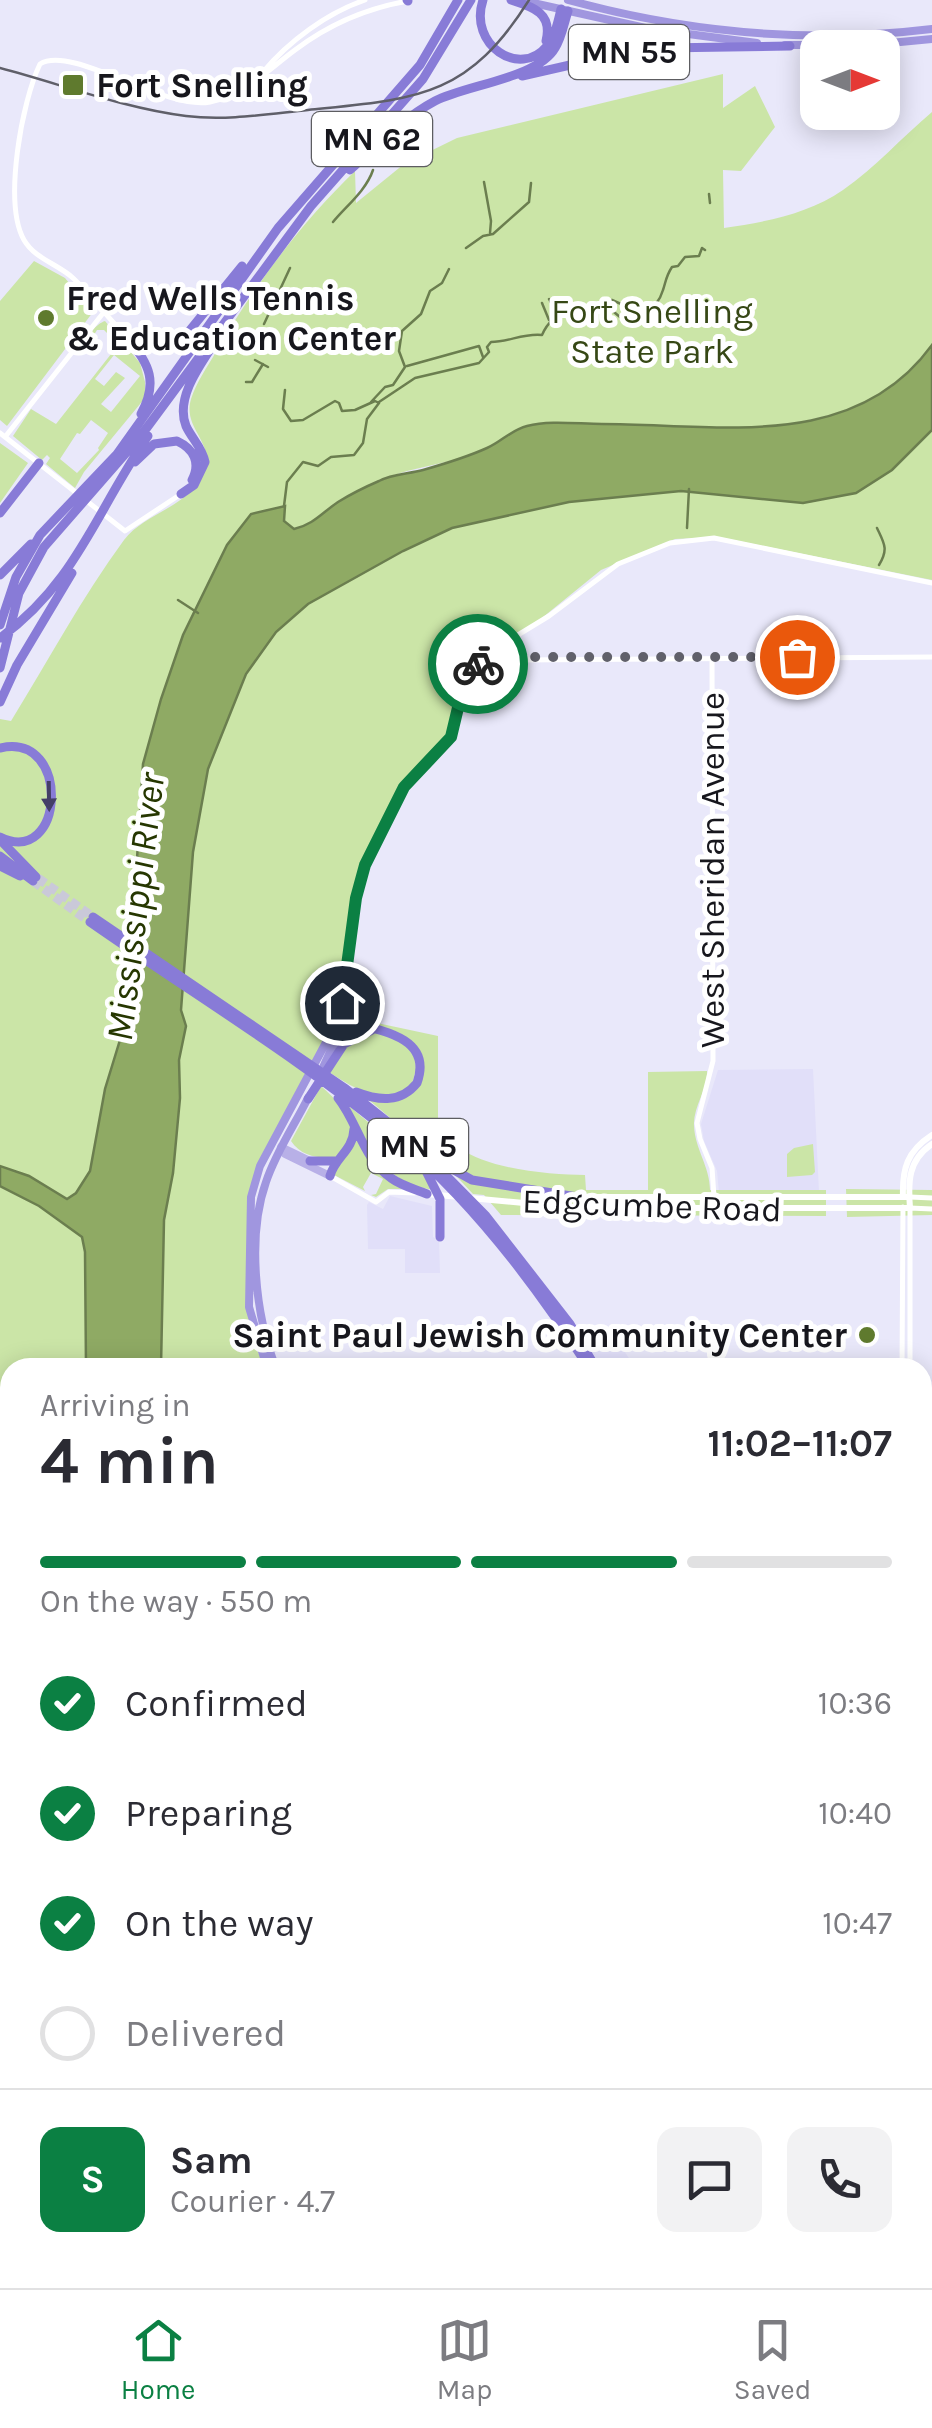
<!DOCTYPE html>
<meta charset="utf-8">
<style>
:root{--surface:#fff;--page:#f2f2f3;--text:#2b2b33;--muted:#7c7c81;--line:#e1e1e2;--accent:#0b8043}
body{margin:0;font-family:Karla,sans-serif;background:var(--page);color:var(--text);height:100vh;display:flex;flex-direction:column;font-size:38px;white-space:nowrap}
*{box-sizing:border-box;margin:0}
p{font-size:32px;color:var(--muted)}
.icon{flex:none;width:55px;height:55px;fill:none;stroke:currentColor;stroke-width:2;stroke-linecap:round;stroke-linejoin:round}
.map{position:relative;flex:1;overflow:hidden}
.side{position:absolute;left:0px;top:1358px;width:932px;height:932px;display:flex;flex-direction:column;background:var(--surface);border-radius:30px 30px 0 0;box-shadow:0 5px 25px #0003}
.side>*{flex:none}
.needle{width:65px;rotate:90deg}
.buttons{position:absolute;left:800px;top:30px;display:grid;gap:20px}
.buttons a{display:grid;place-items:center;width:100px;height:100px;border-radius:20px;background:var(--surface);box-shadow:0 5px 25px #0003;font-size:50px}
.pin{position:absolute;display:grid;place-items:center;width:85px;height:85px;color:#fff;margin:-42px;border:5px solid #fff;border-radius:50%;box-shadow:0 2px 10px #0007}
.courier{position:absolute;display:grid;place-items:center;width:100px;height:100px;margin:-50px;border:8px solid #0b8043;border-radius:50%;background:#fff;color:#222;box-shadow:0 2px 12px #0007}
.head em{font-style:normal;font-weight:700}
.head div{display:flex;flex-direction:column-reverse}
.head{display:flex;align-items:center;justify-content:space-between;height:170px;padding:0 40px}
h1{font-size:65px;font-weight:700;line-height:75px}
.bar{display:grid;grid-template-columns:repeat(4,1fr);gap:15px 10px;align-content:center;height:120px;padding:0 40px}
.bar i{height:12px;border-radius:8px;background:var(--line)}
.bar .current{background:var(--accent)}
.bar p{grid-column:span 4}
.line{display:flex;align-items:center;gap:25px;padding:0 40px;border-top:2px solid var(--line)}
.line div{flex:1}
.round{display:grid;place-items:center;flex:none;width:105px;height:105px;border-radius:20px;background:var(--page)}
ol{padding:0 40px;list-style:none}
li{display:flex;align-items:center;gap:30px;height:110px}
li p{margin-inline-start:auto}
li .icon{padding:10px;border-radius:50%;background:var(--accent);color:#fff;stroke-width:4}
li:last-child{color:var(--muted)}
li i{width:55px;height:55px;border:5px solid var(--line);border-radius:50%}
.dock{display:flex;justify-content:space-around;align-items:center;height:140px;border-top:2px solid var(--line);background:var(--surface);font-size:28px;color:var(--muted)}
.dock a{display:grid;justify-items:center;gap:5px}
.dock .current{color:var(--accent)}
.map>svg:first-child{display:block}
.built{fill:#e1dff9}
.green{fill:#cbe5a7;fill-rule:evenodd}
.water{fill:#8faa64;stroke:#6b7e4f;stroke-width:2.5}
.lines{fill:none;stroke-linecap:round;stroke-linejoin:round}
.stream{stroke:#6b7e4f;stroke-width:2.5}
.motorway-tunnel{stroke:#cac9d9;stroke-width:9;stroke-dasharray:9 4.5;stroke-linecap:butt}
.tertiary{stroke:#fff;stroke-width:5}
.secondary{stroke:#fff;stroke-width:6}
.primary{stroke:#b8b0e7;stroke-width:8}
.trunk{stroke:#a096df;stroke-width:8}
.motorway{stroke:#887bd7;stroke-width:9}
.tram{stroke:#5f5f69;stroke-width:2.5}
.oneway{fill:#443f67}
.done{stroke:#60606a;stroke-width:10;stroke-dasharray:0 18}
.route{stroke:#0b8043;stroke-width:12}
.poi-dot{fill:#5f7a2e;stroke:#fff;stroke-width:4}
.labels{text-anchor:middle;stroke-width:10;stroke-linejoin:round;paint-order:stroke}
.shield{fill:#fff;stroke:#5d5d61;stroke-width:2.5}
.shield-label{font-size:32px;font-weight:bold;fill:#17171d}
.poi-label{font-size:35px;font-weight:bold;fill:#17171d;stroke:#fff;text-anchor:start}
.park-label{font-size:35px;fill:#364815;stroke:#fff}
.street-label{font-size:35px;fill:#17171d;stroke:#fff}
.water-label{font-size:38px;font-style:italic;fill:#263701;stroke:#fff}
</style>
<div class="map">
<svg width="932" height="2288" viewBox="0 0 932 2288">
<rect width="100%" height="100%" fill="#e9e8fa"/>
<path class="built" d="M813 1069 819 1192 719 1193 717 1171 704 1141 701 1124 718 1070Z
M390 1196 432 1206 433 1237 439 1240 440 1273H405V1249H368L367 1205 369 1202 383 1209Z
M585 1342H618L635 1367H601Z
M932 2071V2185L922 2169 923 2077Z"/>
<path class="green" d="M723 74V108L755 86 775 127 741 171 723 170 724 228C766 222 808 214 843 190 875 168 902 137 932 112V345C854 452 713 424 598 424 576 424 551 422 529 426 513 429 503 440 489 447 453 466 408 465 373 484 362 490 349 495 339 502 323 512 313 525 294 530L284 521V506L228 545 183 635 143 764 127 1017 105 1089 90 1171 86 1367 10 1368V2280H340L344 2288H0V719L11 721C48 661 82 597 124 540 142 516 179 509 197 484 225 445 181 433 191 399 196 383 207 367 216 352 254 286 300 224 355 171L356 203 404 164 457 138Z
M34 261 65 278 93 312 7 426 0 420V301Z
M105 321 140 363 145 382V398L84 472 75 488 46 464 50 458 47 455 42 460 13 436 31 409 56 424 115 349 112 345 115 341 104 330H97L87 346C85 337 96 324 105 321ZM114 355 140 376 111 412 101 404 125 378 116 372 104 386 95 379ZM91 420 108 433 98 448 99 450 77 473 60 459 77 433 80 434Z
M932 430V580L718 537 675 539 601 570 537 622 492 649 473 667 458 699 451 732 405 782 365 860 355 893 344 980 334 1022 249 1194 246 1298 252 1336 264 1367 161 1368 164 1220 173 1173 180 1098 179 1060 186 1026 181 1010 193 852 208 769 246 674 276 632 308 604 403 551 452 528 569 502 681 491 803 503 856 493 892 470Z
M0 443 28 463 0 503Z
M349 1017 438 1036V1124L452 1152 460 1148C487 1169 551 1175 585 1175L586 1190H648V1072L707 1071C708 1090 693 1106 694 1126 695 1149 710 1167 710 1190H826V1216L501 1215 484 1195 473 1194 446 1165 369 1100H376L419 1085 412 1043 395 1031 350 1021Z
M377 1032 405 1043 418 1062 411 1088C378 1103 358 1091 329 1072L345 1046Z
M321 1086C337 1100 347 1112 352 1133L338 1157C319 1159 302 1157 291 1141Z
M349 1106 417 1163 435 1190C390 1185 360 1148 349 1106Z
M355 1140H359L405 1189H388L376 1197 371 1195 376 1194 383 1179 371 1173 363 1187 365 1191 334 1175V1170Z
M813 1144 815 1172 812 1175 787 1177V1154L794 1148Z
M846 1189 932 1190V1215L847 1217Z
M922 1484H932V1745H922Z
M433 2280H822L828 2288H436Z"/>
<path class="water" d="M932 345V430L892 470 856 493 803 503 681 491 569 502 452 528 403 551 308 604 276 632 246 674 208 769 193 852 181 1010 186 1026 179 1060 180 1098 173 1173 164 1220 161 1367H86L85 1252 82 1237 39 1206 0 1186V1166L29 1176 67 1199 76 1193 90 1171 105 1089 127 1017 143 764 161 699 183 635 227 545 251 514 285 506 284 521 294 529C313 525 323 512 338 502 351 494 365 487 379 481 392 474 408 474 423 470 444 464 467 457 487 448 501 442 511 430 527 426 550 420 578 424 602 424 718 424 854 453 932 345Z
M0 2178 10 2223V2280H21V2288H0Z
M340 2280H433L436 2288H344Z"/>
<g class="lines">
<path class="stream" d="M484 182 491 221 490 233
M709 194 710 203
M333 222C345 207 366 191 373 170
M466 248 483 236 493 234 529 202 531 183
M549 299 557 314
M542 303 549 320
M587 308 612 300 621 304
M264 324 290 268
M255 360 268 367
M407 366 479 346 483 357
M246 382H252L263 364
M371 402 385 387 393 385 405 367 399 351 402 331 421 314 430 291 442 283 449 269
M379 402 415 378 479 363 489 352 487 347 491 342C509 342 523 333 542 335 554 307 581 308 606 312L609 308 620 317C636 316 656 314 663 290 666 281 666 276 672 267L678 266 685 257 699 256 702 248 705 250
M284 506 287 482 303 462 318 466 331 457 354 455 363 443 367 419 379 403 375 401 355 410 342 411 339 403 335 401 303 420 291 421 283 409 285 390
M687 528 689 489
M877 528C884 543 889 549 879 565
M178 600 198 613"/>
<path class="motorway-tunnel" d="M38 878 93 917
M33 881 90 922"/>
<path class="tertiary" d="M263 72C289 41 327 13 365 0
M126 336C108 318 92 296 73 278 58 264 35 259 24 240 3 203 22 101 40 64 72 44 165 111 210 102 243 96 268 70 295 50 328 25 367 8 408 1
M0 433 125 531 181 494
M5 437 104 312
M508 642 519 655 526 657
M485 656 521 660 932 657
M712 657 713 1061 697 1123 700 1139 712 1168 714 1197
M338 1020 347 978
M344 1022 351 934 365 865 410 778 451 737 462 691 473 668 490 652 549 616 618 564 670 543 714 538 932 583
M332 1177 376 1202 389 1192 415 1193
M910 1197 932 1198
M902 1368 903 1207
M910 1368V1208L932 1209
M922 1475H932
M922 2253 932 2247
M869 2288 881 2280"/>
<path class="secondary" d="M427 1194 577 1208H910C908 1182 908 1160 932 1144
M577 1197H909
M903 1197C902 1169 907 1151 932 1135"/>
<path class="primary" d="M281 1147 310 1161
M282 1147 285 1154 330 1176
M922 1870 932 1884"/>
<path class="trunk" d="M520 0 650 29 757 43
M568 0C688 33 808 44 932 29
M785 45H869L932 39
M319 1076 344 1022
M267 1368 249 1307 251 1197 260 1166 338 1020
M276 1368C255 1315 247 1236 266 1182 276 1152 294 1126 308 1098
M826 2280 834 2288
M838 2280 844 2288"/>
<path class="motorway" d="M407 0 408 1
M483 0C468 45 520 79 547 46 555 36 558 22 561 9
M511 0C533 7 553 13 546 41
M522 76 627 52 662 48 790 46
M350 170C377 146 403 118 435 101 466 85 538 78 555 48 562 37 564 23 568 11
M127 337C149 347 165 348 186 335L242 266
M128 339C150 364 158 383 141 414
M135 462 154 444 177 441C194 449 201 463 192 480
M181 494 194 485 205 462C202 447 192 439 186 426 174 396 204 360 219 336
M0 513 39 463
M0 575 31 544
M0 625 16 577 40 535 117 454 278 228 420 65 458 0
M0 638C77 582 96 511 148 436
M0 668 19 593 44 547 140 437 311 206 423 79 471 0
M0 702 17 665 72 573
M0 748C72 731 65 869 0 837
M3 843 36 877
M0 856 33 881
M0 866 20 876
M93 917 346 1089 412 1141 486 1216 570 1324 596 1368
M90 922C193 994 303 1060 400 1141 474 1203 537 1287 589 1368
M338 1020C370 1029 435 1033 417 1083 401 1103 379 1101 356 1092
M338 1098C358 1123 363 1159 391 1178 402 1186 415 1189 427 1194
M308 1099 344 1044 372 1030
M310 1161H336
M445 1165 472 1180 577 1197
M426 1171 440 1199V1237
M330 1176C335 1157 353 1151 354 1129"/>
<path class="tram" d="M0 68C61 84 123 108 186 116 226 121 268 114 308 110 415 99 467 99 529 0"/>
</g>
<defs><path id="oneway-solid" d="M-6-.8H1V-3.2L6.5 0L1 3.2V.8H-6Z" transform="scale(2.5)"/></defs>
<use class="oneway" href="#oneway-solid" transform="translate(49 796) rotate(89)"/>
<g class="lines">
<path class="done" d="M478 664 508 641 519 655 528 657H797"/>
<path class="route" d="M342 1003 356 898 365 865 404 787 451 737 462 691 478 664"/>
</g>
<g class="poi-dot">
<rect x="61" y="73" width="24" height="24" rx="5"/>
<circle cx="46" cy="318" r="10"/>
<circle cx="867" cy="1335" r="10"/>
</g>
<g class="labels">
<g class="shield">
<rect x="569" y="25" width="120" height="54" rx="8"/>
<rect x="312" y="112" width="120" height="54" rx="8"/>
<rect x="368" y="1119" width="100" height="54" rx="8"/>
</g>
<g class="shield-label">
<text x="629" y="63">MN 55</text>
<text x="372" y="150">MN 62</text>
<text x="418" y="1157">MN 5</text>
</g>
<g class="poi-label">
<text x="96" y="97">Fort Snelling</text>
<text x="66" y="310">Fred Wells Tennis<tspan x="66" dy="40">&amp; Education Center</tspan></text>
<text x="847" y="1347" text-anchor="end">Saint Paul Jewish Community Center</text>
</g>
<g class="park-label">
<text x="652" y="323">Fort Snelling<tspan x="652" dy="40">State Park</tspan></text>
</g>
<g class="street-label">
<text transform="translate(712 870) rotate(-90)" y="12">West Sheridan Avenue</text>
<text transform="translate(652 1205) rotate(2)" y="12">Edgcumbe Road</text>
</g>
<g class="water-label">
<text transform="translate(135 907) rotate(-83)" y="13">Mississippi River</text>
</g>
</g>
</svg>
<div class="buttons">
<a><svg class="needle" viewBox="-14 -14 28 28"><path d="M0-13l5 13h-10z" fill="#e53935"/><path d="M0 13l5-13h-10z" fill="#7c7c81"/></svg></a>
</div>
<div class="pin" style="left:797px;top:657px;background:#ea580c"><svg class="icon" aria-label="bag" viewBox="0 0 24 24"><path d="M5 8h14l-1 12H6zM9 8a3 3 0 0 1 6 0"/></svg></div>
<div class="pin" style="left:342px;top:1003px;background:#1f2937"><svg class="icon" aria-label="home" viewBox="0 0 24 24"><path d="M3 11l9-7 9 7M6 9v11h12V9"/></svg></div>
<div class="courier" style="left:478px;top:664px"><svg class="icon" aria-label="bike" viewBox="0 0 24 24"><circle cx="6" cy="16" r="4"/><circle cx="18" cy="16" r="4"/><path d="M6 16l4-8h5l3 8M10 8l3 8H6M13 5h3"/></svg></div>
<section class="side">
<div class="head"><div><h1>4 min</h1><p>Arriving in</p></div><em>11:02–11:07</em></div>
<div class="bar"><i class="current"></i><i class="current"></i><i class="current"></i><i></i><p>On the way · 550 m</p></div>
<ol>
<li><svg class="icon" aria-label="check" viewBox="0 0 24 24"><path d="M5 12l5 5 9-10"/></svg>Confirmed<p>10:36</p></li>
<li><svg class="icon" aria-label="check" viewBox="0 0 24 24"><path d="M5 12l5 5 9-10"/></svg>Preparing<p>10:40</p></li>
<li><svg class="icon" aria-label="check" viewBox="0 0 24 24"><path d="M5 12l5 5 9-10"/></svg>On the way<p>10:47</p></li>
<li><i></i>Delivered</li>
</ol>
<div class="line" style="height:180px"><b class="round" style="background:var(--accent);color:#fff">S</b><div><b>Sam</b><p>Courier · 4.7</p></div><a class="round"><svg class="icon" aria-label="chat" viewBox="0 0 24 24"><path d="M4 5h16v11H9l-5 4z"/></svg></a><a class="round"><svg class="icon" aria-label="phone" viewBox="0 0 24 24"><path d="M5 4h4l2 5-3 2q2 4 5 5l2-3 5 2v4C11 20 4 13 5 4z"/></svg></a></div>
</section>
</div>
<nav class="dock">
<a class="current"><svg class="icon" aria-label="home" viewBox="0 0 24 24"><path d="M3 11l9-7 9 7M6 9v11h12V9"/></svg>Home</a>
<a><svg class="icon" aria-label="map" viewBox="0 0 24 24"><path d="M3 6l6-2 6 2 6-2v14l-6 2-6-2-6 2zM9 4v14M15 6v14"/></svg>Map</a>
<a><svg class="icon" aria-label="saved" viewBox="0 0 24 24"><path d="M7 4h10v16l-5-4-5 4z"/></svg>Saved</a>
</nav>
